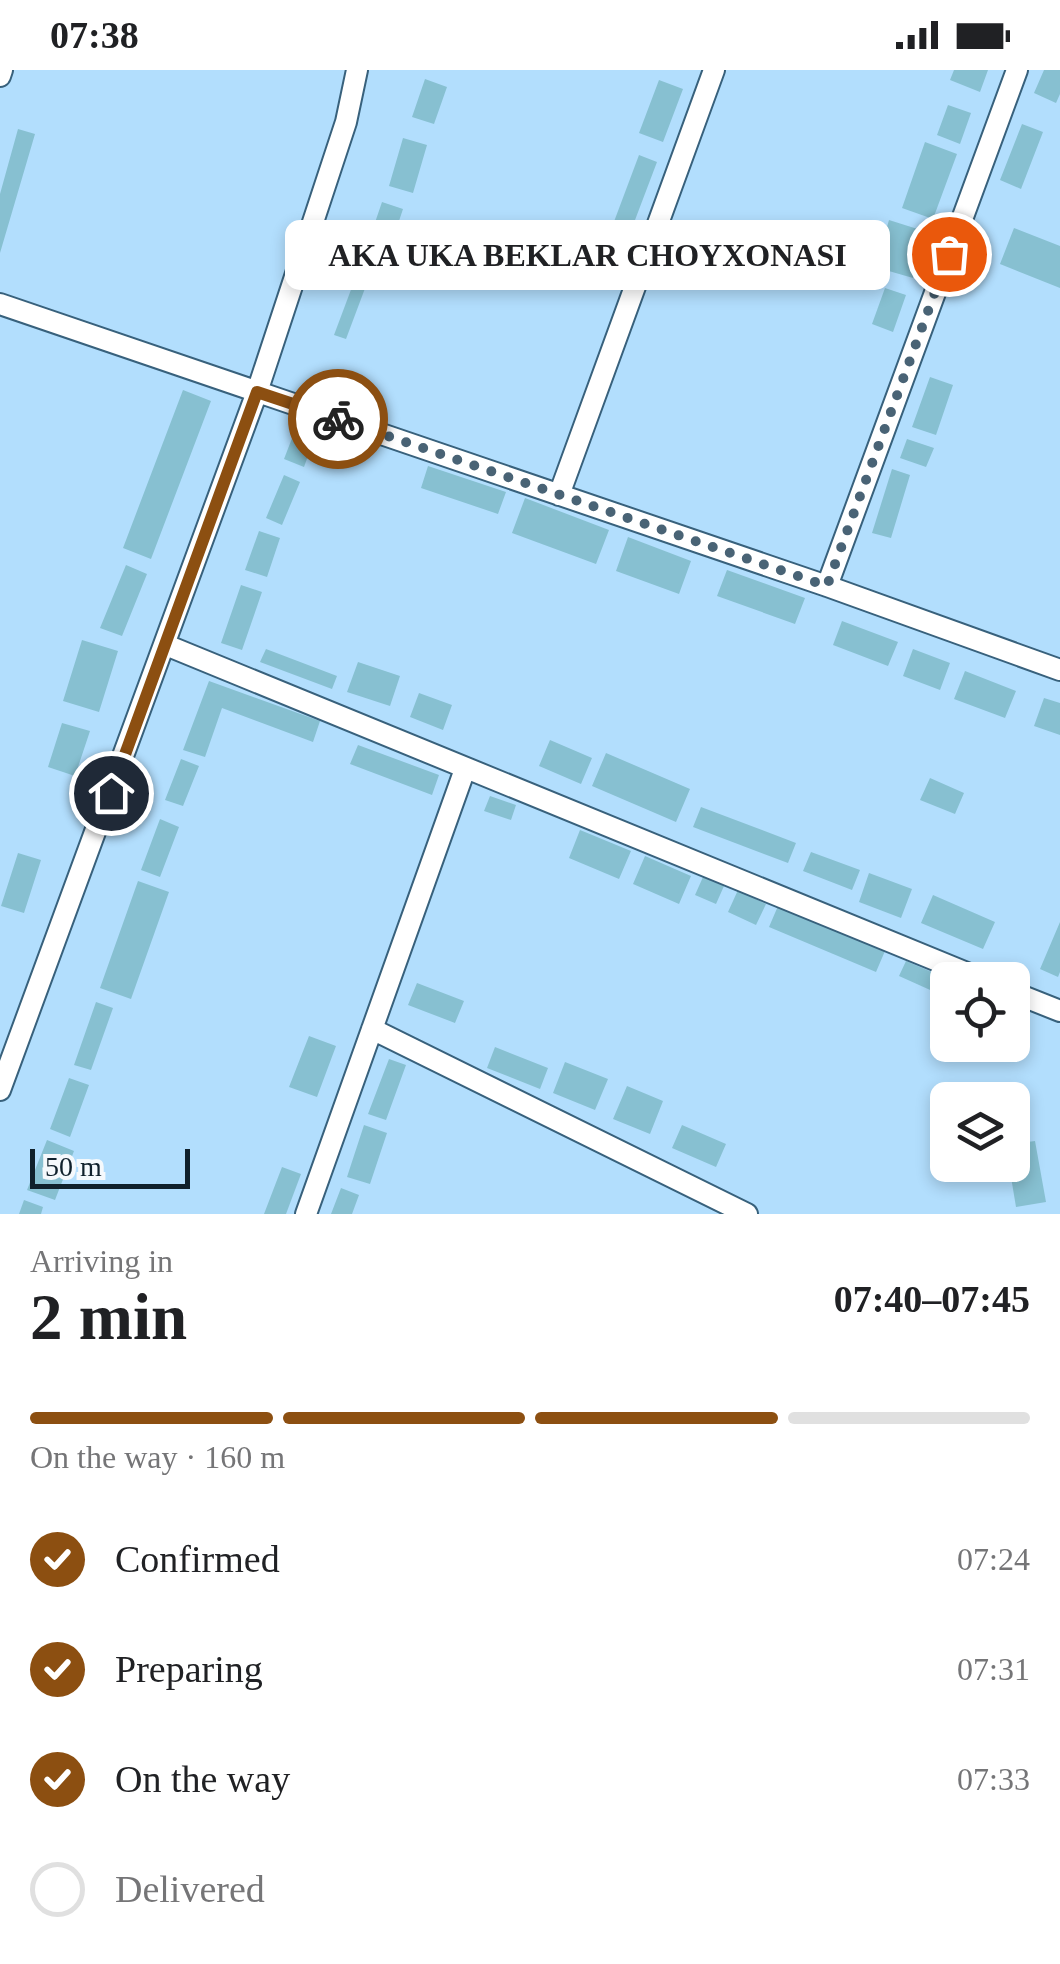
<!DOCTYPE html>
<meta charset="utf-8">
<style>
:root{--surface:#fff;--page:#f2f2f2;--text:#202124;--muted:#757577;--line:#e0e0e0;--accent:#8c4f11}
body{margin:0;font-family:"Times New Roman",serif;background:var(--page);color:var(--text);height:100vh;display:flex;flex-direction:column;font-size:38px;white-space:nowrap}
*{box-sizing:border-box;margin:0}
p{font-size:32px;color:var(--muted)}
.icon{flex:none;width:55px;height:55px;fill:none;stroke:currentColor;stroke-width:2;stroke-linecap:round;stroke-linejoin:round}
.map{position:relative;height:1144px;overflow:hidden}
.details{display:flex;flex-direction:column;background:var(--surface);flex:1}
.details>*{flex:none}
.fabs{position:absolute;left:930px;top:892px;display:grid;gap:20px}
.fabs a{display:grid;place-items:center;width:100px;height:100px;border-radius:15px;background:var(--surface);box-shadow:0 5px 15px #0003;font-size:50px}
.scale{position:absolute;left:30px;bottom:25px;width:160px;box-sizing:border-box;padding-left:10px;border:5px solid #10212c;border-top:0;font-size:28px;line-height:35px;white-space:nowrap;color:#10212c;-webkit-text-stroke:8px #f5f9fc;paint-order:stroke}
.pin{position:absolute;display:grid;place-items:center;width:85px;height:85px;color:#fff;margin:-42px;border:5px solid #fff;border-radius:50%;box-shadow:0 2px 10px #0007}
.courier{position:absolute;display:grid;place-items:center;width:100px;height:100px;margin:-50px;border:8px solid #8c4f11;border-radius:50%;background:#fff;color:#222;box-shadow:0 2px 12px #0007}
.bubble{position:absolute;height:70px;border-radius:15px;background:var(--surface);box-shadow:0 5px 15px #0003;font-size:32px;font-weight:700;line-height:70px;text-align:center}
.head em{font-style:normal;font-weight:700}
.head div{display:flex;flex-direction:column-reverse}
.head{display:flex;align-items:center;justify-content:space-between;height:170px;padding:0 30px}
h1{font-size:65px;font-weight:700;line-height:75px}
.bar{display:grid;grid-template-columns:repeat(4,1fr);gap:15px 10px;align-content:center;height:120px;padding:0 30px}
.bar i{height:12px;border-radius:8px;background:var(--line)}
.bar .current{background:var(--accent)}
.bar p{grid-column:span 4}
ol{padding:0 30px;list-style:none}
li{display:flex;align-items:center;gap:30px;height:110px}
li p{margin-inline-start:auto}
li .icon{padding:10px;border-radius:50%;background:var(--accent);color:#fff;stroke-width:4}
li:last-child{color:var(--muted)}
li i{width:55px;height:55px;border:5px solid var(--line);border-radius:50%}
.status{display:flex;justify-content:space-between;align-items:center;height:70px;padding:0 50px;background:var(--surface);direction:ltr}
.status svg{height:28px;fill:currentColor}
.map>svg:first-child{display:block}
.building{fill:#87c0d1}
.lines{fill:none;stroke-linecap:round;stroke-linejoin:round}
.street-casing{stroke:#38617c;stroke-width:24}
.street{stroke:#fff;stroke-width:20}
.done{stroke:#496375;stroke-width:10;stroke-dasharray:0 18}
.route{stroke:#8c4f11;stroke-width:12}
</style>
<div class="status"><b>07:38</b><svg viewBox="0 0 49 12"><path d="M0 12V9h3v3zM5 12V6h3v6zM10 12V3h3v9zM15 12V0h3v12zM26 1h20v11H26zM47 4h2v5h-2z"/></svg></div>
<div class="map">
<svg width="1060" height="1144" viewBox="0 0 1060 1144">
<rect width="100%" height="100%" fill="#b2defd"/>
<path class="building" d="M954 0H988L980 22 950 10Z
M1044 0H1060V24L1056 33 1034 23Z
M425 9 447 17 434 54 412 47Z
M659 10 683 19 663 72 639 63Z
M948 35 971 43 960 74 937 65Z
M1022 54 1043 62 1021 119 1000 110Z
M18 59 35 64 0 183V124Z
M403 68 427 75 413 123 389 116Z
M925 72 957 84 933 149 902 138Z
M639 85 657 92 621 187 603 181Z
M382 132 403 139 388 184 367 176Z
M889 150 927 162 913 208 875 197Z
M1014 158 1060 176V218L1000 194Z
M361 193 373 197 346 269 334 265Z
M885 218 906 225 893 262 872 254Z
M930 307 953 315 936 365 912 357Z
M183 320 211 331 151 489 123 478Z
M301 345 320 352 304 397 284 389Z
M907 369 934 378 926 397 900 388Z
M428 396 506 422 498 444 421 418Z
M892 399 910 405 891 468 872 463Z
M284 405 300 412 282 455 266 448Z
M525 428 609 460 596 494 512 463Z
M259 461 280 468 267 507 245 500Z
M628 467 691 491 679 524 616 501Z
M126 495 147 504 122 566 100 558Z
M727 500 805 528 795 554 717 526Z
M241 515 262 522 242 580 221 573Z
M842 551 898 572 888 596 833 575Z
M82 570 118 581 99 642 63 631Z
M266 579 337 606 332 619 260 592Z
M913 579 950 593 940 620 903 606Z
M358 592 400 606 390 636 347 622Z
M965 601 1016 621 1005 648 954 629Z
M209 611 320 651 313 672 222 638 205 687 183 680Z
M419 623 452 635 443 660 410 647Z
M1044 628 1060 633V665L1034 656Z
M62 653 90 661 75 706 48 697Z
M550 670 592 688 581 714 539 696Z
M358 675 439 705 432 725 350 694Z
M606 683 690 719 676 752 592 716Z
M181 689 199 696 183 736 165 730Z
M930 708 964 723 955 744 920 730Z
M490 726 516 735 511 750 484 741Z
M701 737 796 773 788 793 693 757Z
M160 749 179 757 160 807 141 800Z
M580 760 631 781 619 809 569 788Z
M811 782 860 800 852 820 803 801Z
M18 783 41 790 24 843 1 836Z
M645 786 691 806 679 834 633 814Z
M869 803 912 819 901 848 859 832Z
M703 807 724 816 716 834 695 825Z
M138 811 169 822 131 929 100 918Z
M738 820 766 834 756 855 728 842Z
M933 825 995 852 983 879 921 853Z
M778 836 885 881 876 902 769 857Z
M1060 852V902L1058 907 1040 899Z
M906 891 948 909V928L899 906Z
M417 913 464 931 455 953 408 935Z
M96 932 113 938 91 1000 74 995Z
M309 966 336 976 317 1027 289 1017Z
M495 977 548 998 540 1019 487 998Z
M389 989 406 995 386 1050 368 1044Z
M565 992 608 1009 595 1040 553 1023Z
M69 1008 89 1015 70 1067 50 1059Z
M627 1016 663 1031 650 1064 613 1049Z
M364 1055 387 1063 370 1114 347 1107Z
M682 1055 726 1074 716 1097 672 1078Z
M47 1070 74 1081 55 1130 27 1120Z
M1035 1071 1046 1132 1016 1137 1009 1095H1012V1074Z
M282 1097 301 1104 286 1144H264Z
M341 1118 359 1125 352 1144H331Z
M24 1130 43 1137 41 1144H19Z"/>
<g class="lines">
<g class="street-casing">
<path id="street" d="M0 6 2 0
M0 234 827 516 1060 600
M559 425 714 0
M827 516 1017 0
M166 575 984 910
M1012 922 1060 941
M372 959 747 1144
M0 1020 257 322 346 52 357 0
M306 1144 465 699"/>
</g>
<use href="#street" class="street"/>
</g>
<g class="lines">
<path class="done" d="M338 349 827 516 949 184"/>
<path class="route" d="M111 723 257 322 338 349"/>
</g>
</svg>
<div class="fabs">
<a><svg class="icon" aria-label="locate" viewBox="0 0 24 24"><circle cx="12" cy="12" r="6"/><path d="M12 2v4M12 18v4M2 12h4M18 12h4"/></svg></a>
<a><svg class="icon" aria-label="layers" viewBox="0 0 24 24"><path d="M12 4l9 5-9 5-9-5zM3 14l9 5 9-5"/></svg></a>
</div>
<div class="scale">50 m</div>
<div class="pin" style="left:949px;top:184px;background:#ea580c"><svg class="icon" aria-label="bag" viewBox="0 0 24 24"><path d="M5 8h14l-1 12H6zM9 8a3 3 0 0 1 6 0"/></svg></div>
<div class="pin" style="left:111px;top:723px;background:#1f2937"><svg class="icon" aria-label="home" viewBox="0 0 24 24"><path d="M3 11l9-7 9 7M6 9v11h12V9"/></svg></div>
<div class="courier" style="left:338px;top:349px"><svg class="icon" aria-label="bike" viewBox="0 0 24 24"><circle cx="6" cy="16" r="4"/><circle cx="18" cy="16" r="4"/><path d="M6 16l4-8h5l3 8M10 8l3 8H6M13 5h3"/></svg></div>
<div class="bubble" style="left:285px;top:150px;width:605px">AKA UKA BEKLAR CHOYXONASI</div>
</div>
<section class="details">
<div class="head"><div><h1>2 min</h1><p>Arriving in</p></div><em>07:40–07:45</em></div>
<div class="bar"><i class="current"></i><i class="current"></i><i class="current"></i><i></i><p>On the way · 160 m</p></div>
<ol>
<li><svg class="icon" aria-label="check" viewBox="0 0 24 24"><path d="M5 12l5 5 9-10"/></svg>Confirmed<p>07:24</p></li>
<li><svg class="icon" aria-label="check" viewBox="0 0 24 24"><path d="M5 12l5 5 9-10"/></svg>Preparing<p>07:31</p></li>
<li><svg class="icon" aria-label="check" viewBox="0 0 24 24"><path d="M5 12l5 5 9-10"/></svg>On the way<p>07:33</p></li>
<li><i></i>Delivered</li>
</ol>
</section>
